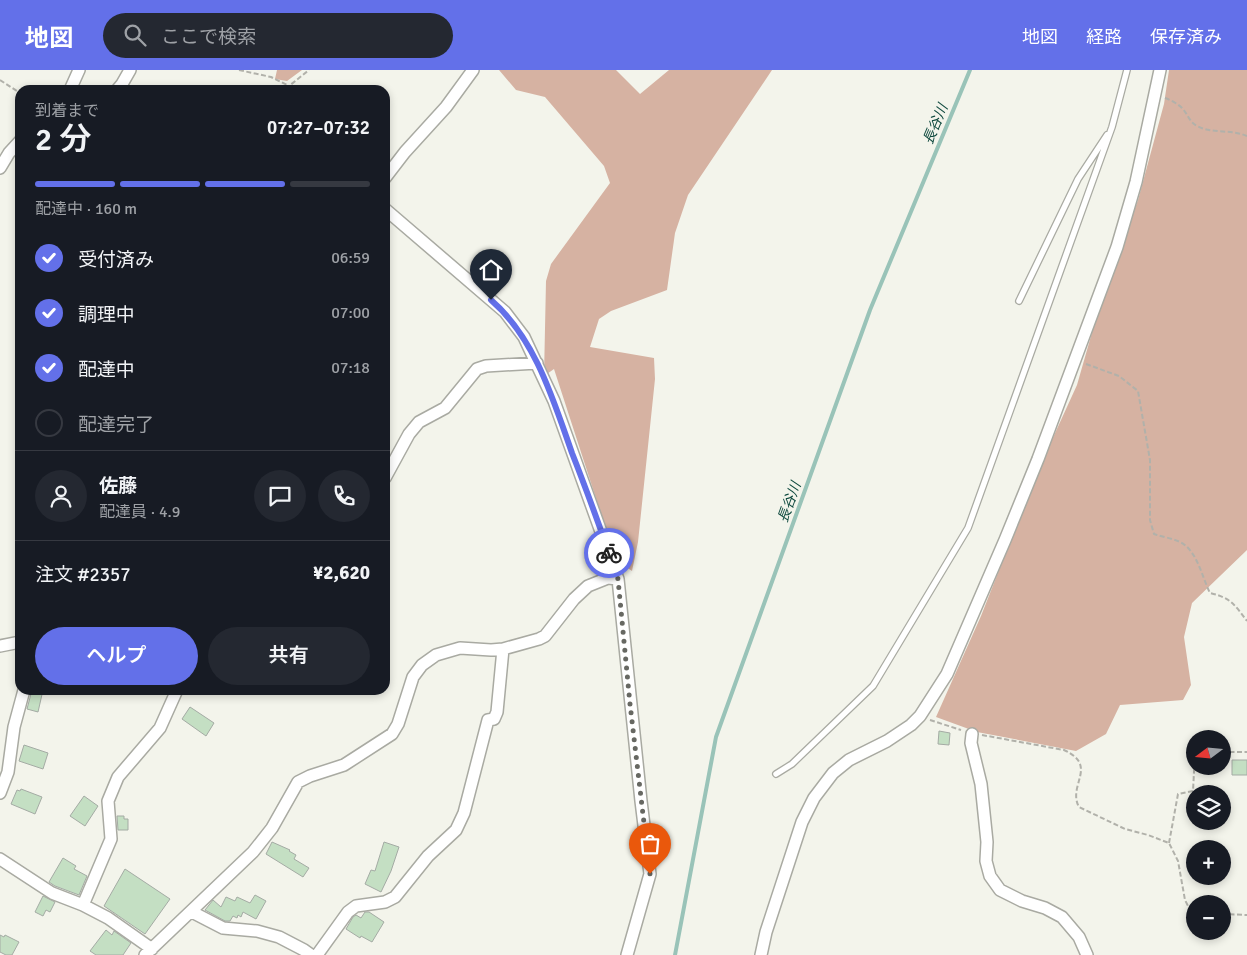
<!DOCTYPE html>
<html lang="ja">
<meta charset="utf-8">
<style>
:root{--surface:#171b24;--page:#242831;--text:#f1f3f6;--muted:#9ea1a6;--line:#363941;--accent:#6370e9}
body{margin:0;font-family:Signika,"Noto Sans JP",sans-serif;background:var(--page);color:var(--text);height:100vh;display:flex;flex-direction:column;font-size:19px;white-space:nowrap}
*{box-sizing:border-box;margin:0}
p{font-size:16px;color:var(--muted)}
.icon{flex:none;width:28px;height:28px;fill:none;stroke:currentColor;stroke-width:2;stroke-linecap:round;stroke-linejoin:round}
.map{position:relative;flex:1;overflow:hidden}
.side{position:absolute;left:15px;top:15px;width:375px;height:610px;display:flex;flex-direction:column;background:var(--surface);border-radius:15px;box-shadow:0 2px 8px #0003}
.side>*{flex:none}
.needle{width:32px;rotate:254deg}
.fabs{position:absolute;left:1186px;top:660px;display:grid;gap:10px}
.fabs a{display:grid;place-items:center;width:45px;height:45px;border-radius:50%;background:var(--surface);box-shadow:0 2px 8px #0003;font-size:25px}
.pin{position:absolute;display:grid;place-items:center;width:42px;height:42px;color:#fff;margin:-51px -21px;border-radius:50% 50% 50% 0;rotate:-45deg;box-shadow:0 0 5px #0007}
.pin .icon{rotate:45deg}
.courier{position:absolute;display:grid;place-items:center;width:50px;height:50px;margin:-25px;border:4px solid #6370e9;border-radius:50%;background:#fff;color:#222;box-shadow:0 1px 6px #0007}
.headline em{font-style:normal;font-weight:600}
.headline div{display:flex;flex-direction:column-reverse}
.headline{display:flex;align-items:center;justify-content:space-between;height:85px;padding:0 20px}
h1{font-size:32px;font-weight:600;line-height:38px}
.bar{display:grid;grid-template-columns:repeat(4,1fr);gap:8px 5px;align-content:center;height:60px;padding:0 20px}
.bar i{height:6px;border-radius:4px;background:var(--line)}
.bar .current{background:var(--accent)}
.bar p{grid-column:span 4}
.line{display:flex;align-items:center;gap:12px;padding:0 20px;border-top:1px solid var(--line)}
.line div{flex:1}
.round{display:grid;place-items:center;flex:none;width:52px;height:52px;border-radius:26px;background:var(--page)}
ol{padding:0 20px;list-style:none}
li{display:flex;align-items:center;gap:15px;height:55px}
li p{margin-inline-start:auto}
li .icon{padding:5px;border-radius:50%;background:var(--accent);color:#fff;stroke-width:4}
li:last-child{color:var(--muted)}
li i{width:28px;height:28px;border:2px solid var(--line);border-radius:50%}
.button{display:flex;gap:10px;margin-top:auto;padding:10px 20px}
.button a{flex:1;height:58px;border-radius:30px;background:var(--accent);color:#fff;font-size:20px;font-weight:600;line-height:58px;text-align:center}
.button a+a{background:var(--page);color:var(--text)}
header{display:flex;align-items:center;gap:30px;box-sizing:border-box;height:70px;padding:0 25px;background:var(--accent);color:#fff}
header strong{font-size:24px}
nav{display:flex;gap:28px;margin-inline-start:auto;font-size:18px}
.search{width:350px;height:45px;background:var(--page);display:flex;align-items:center;gap:12px;box-sizing:border-box;padding:0 18px;border-radius:28px;color:var(--muted);font-size:19px}
.map>svg:first-child{display:block}
.forest{fill:#d6b2a2}
.lines{fill:none;stroke-linecap:round;stroke-linejoin:round}
.stream{stroke:#99c3b8;stroke-width:4}
.building{fill:#c4dfc3;stroke:#a4aba4}
.lane-casing{stroke:#a9aaa2;stroke-width:8}
.street-casing{stroke:#a9aaa2;stroke-width:14}
.path{stroke:#b1b1aa;stroke-width:2;stroke-dasharray:5 2.5;stroke-linecap:butt}
.lane{stroke:#fff;stroke-width:5.5}
.street{stroke:#fff;stroke-width:11}
.done{stroke:#676862;stroke-width:5;stroke-dasharray:0 9}
.route{stroke:#6370e9;stroke-width:6}
.labels{text-anchor:middle;stroke-width:4;stroke-linejoin:round;paint-order:stroke}
.water-label{font-size:14px;font-style:italic;fill:#114b40;stroke:#f3f4eb}
</style>
<header>
<strong>地図</strong>
<div class="search"><svg class="icon" aria-label="search" viewBox="0 0 24 24"><circle cx="10" cy="10" r="6"/><path d="M15 15l6 6"/></svg>ここで検索</div>
<nav><a>地図</a><a>経路</a><a>保存済み</a></nav>
</header>
<div class="map">
<svg width="1247" height="885" viewBox="0 0 1247 885">
<rect width="100%" height="100%" fill="#f3f4eb"/>
<path class="forest" d="M277 0H302L287 11 275 9Z
M499 0H616L640 24 669 0H772L688 125 675 163 667 220 611 241 599 249 590 277 654 288 655 309 638 472 632 501 616 490 554 299 544 306 546 211 551 194 610 113 604 96 545 27 516 20Z
M1169 0H1247V480L1192 533 1184 567 1191 615 1183 630 1120 635 1106 664 1076 681 977 662 936 647 981 546 1040 396 1077 315 1097 245 1138 130 1164 34Z"/>
<g class="lines">
<path class="stream" d="M675 885 716 667 870 240 970 0"/>
</g>
<path class="building" d="M32 620H43L38 642 27 639Z
M190 637 214 653 206 666 182 649Z
M939 661 950 663 949 675 938 674Z
M24 675 48 683 43 699 19 691Z
M1232 690H1247V705H1232Z
M21 719 42 727 35 744 11 734 17 720 20 721Z
M84 726 98 736 85 756 70 746Z
M117 746H124V749H128V760H118Z
M272 772 290 780 289 781 296 785 294 789 309 798 303 807 266 784Z
M384 772 399 777 391 801 381 822 365 814 371 800 375 801Z
M63 788 76 796 74 799 87 806 79 825 55 816 49 812Z
M125 799 170 829 145 864 104 836Z
M255 825 266 831 256 849 243 842 241 847 238 845 237 848 233 846 230 851H225L205 840 213 830 221 837 226 827 235 831 237 827 250 833Z
M43 826 55 832 50 842 46 840 43 846 35 842Z
M365 842H369L384 852 372 872 361 866 360 868 346 859 353 847 356 845 361 848Z
M106 860 112 865 114 861 131 873 123 885H96L90 881Z
M0 865 4 867 5 865 19 872 12 885H6L0 882Z"/>
<g class="lines">
<g class="lane-casing">
<path id="lane" d="M1019 231 1078 109 1107 65
M776 704 792 694 873 616 968 458 1112 57 1127 0"/>
</g>
<g class="street-casing">
<path id="street" d="M70 20 79 0
M117 20 122 14 130 0
M0 98 9 83 20 71
M385 108 405 82 446 37 473 0
M385 139 505 242 524 267 554 331 618 509
M385 408 409 364 419 352 445 338 477 299 486 296 537 293
M0 576 20 572
M972 664 971 673 981 714 987 772 986 791 990 806 1000 820 1022 831 1045 838 1062 847 1079 867 1087 885
M0 723 8 702 14 657 24 620
M0 789 52 823 83 835 108 848 152 879
M83 835 111 769 108 731 118 707 160 658 177 620
M192 842 223 858 257 861 279 867 304 880 311 885
M145 885 253 782 272 758 298 712 310 706 344 695 392 664 398 654 413 607 422 595 436 585 460 578 491 580 503 579 539 569 545 566 574 529 588 516 608 508 618 509 641 731 650 804 627 885
M317 885 348 842 356 836 385 832 395 827 428 786 456 760 464 743 488 650 494 649 497 642 503 579
M761 885 766 862 802 752 814 728 833 703 849 690 887 671 911 655 920 646 947 604 1005 470 1038 389 1117 177 1136 112 1160 0"/>
</g>
<path class="path" d="M239 0 271 7 289 16
M0 10 20 23
M287 20 289 16 309 0
M1165 28C1171 30 1178 34 1182 38 1188 44 1189 52 1197 56 1212 64 1231 59 1247 66
M1086 294 1119 306 1138 321 1150 390V450L1154 464C1162 467 1172 468 1180 472 1197 480 1202 507 1210 523 1231 528 1234 534 1247 551
M930 650 961 660
M982 665 1064 680C1099 696 1067 715 1079 737L1125 759 1148 765 1169 773 1178 791 1185 830 1188 836 1195 841
M1222 682H1247
M1169 773 1178 724 1193 721 1195 683
M1222 844 1247 845"/>
<use href="#lane" class="lane"/>
<use href="#street" class="street"/>
</g>
<g class="lines">
<path class="done" d="M609 483 618 509 630 634 650 804"/>
<path class="route" d="M491 230C535 268 553 329 572 383 585 416 597 449 609 483"/>
</g>
<g class="labels">
<g class="water-label">
<text transform="translate(935 54) rotate(-67)" y="5">長谷川</text>
<text transform="translate(789 432) rotate(-70)" y="5">長谷川</text>
</g>
</g>
</svg>
<div class="fabs">
<a><svg class="needle" viewBox="-14 -14 28 28"><path d="M0-13l5 13h-10z" fill="#e53935"/><path d="M0 13l5-13h-10z" fill="#9ea1a6"/></svg></a>
<a><svg class="icon" aria-label="layers" viewBox="0 0 24 24"><path d="M12 4l9 5-9 5-9-5zM3 14l9 5 9-5"/></svg></a>
<a>+</a>
<a>−</a>
</div>
<div class="pin" style="left:650px;top:804px;background:#ea580c"><svg class="icon" aria-label="bag" viewBox="0 0 24 24"><path d="M5 8h14l-1 12H6zM9 8a3 3 0 0 1 6 0"/></svg></div>
<div class="pin" style="left:491px;top:230px;background:#1f2937"><svg class="icon" aria-label="home" viewBox="0 0 24 24"><path d="M3 11l9-7 9 7M6 9v11h12V9"/></svg></div>
<div class="courier" style="left:609px;top:483px"><svg class="icon" aria-label="bike" viewBox="0 0 24 24"><circle cx="6" cy="16" r="4"/><circle cx="18" cy="16" r="4"/><path d="M6 16l4-8h5l3 8M10 8l3 8H6M13 5h3"/></svg></div>
<section class="side">
<div class="headline"><div><h1>2 分</h1><p>到着まで</p></div><em>07:27–07:32</em></div>
<div class="bar"><i class="current"></i><i class="current"></i><i class="current"></i><i></i><p>配達中 · 160 m</p></div>
<ol>
<li><svg class="icon" aria-label="check" viewBox="0 0 24 24"><path d="M5 12l5 5 9-10"/></svg>受付済み<p>06:59</p></li>
<li><svg class="icon" aria-label="check" viewBox="0 0 24 24"><path d="M5 12l5 5 9-10"/></svg>調理中<p>07:00</p></li>
<li><svg class="icon" aria-label="check" viewBox="0 0 24 24"><path d="M5 12l5 5 9-10"/></svg>配達中<p>07:18</p></li>
<li><i></i>配達完了</li>
</ol>
<div class="line" style="height:90px"><a class="round"><svg class="icon" aria-label="person" viewBox="0 0 24 24"><circle cx="12" cy="8" r="4"/><path d="M4 21q1-7 8-7t8 7"/></svg></a><div><b>佐藤</b><p>配達員 · 4.9</p></div><a class="round"><svg class="icon" aria-label="chat" viewBox="0 0 24 24"><path d="M4 5h16v11H9l-5 4z"/></svg></a><a class="round"><svg class="icon" aria-label="phone" viewBox="0 0 24 24"><path d="M5 4h4l2 5-3 2q2 4 5 5l2-3 5 2v4C11 20 4 13 5 4z"/></svg></a></div>
<div class="line" style="height:65px"><div>注文 #2357</div><b>¥2,620</b></div>
<div class="button"><a>ヘルプ</a><a>共有</a></div>
</section>
</div>
